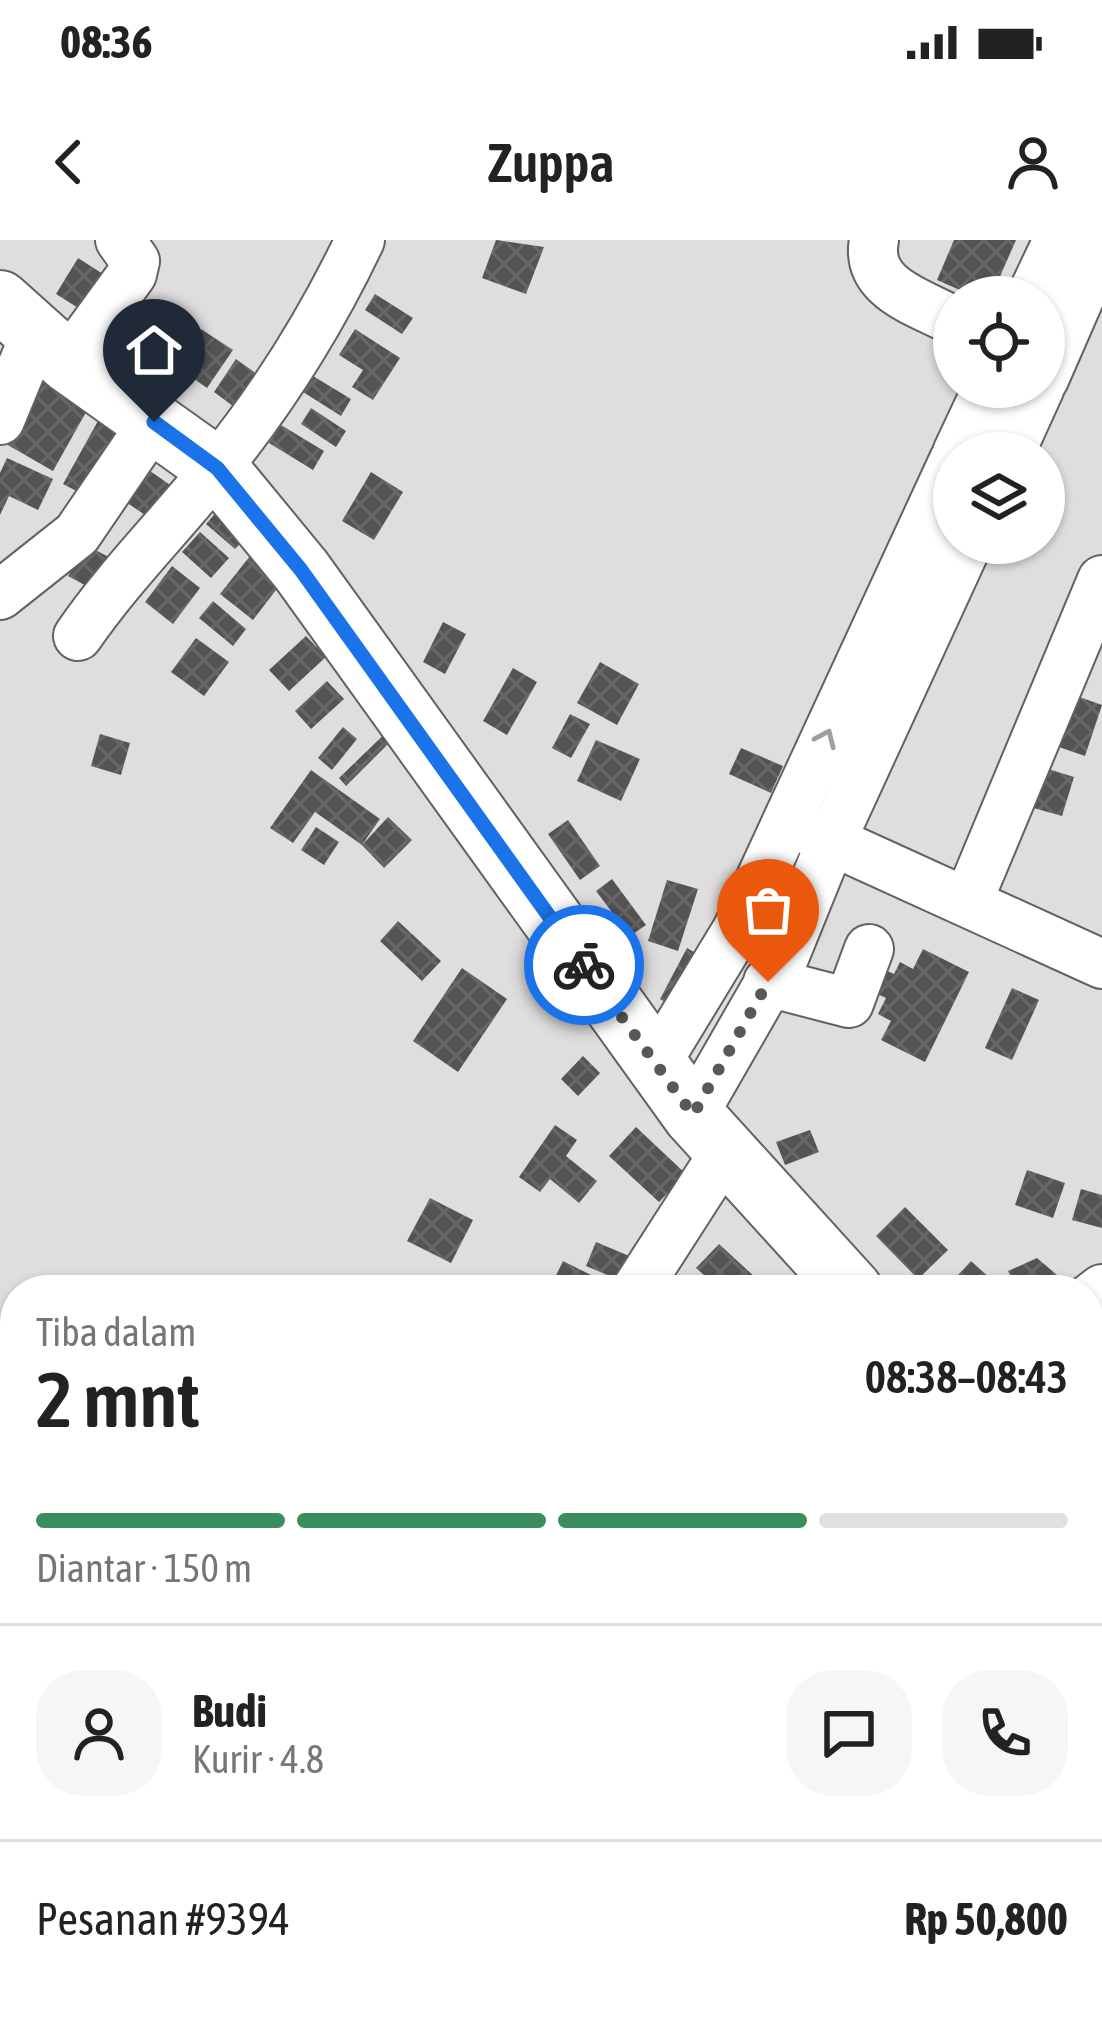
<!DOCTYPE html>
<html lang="id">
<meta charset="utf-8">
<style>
:root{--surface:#fff;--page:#f6f6f6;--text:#222;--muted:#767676;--line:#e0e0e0;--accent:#398d5f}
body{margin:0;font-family:"Asap Condensed",sans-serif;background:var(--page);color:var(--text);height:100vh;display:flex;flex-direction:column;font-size:45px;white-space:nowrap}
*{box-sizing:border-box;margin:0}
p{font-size:39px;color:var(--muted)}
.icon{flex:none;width:66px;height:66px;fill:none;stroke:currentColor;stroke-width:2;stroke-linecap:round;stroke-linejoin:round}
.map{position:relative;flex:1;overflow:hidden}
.details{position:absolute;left:0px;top:1035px;width:1104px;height:744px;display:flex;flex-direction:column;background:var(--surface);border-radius:48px 48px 0 0;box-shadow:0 3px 9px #0004}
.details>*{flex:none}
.tools{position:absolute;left:933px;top:36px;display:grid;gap:24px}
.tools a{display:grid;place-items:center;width:132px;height:132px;border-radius:50%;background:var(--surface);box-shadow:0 3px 9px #0004;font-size:60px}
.pin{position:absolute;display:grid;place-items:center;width:102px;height:102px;color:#fff;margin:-123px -51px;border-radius:50% 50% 50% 0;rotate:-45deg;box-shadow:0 0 12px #0007}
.pin .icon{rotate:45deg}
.courier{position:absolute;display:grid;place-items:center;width:120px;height:120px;margin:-60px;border:9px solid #1a73e8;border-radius:50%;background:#fff;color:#222;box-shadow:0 3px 15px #0007}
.headline em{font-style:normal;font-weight:600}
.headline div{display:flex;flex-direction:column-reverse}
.headline{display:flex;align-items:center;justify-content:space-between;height:204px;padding:0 36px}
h1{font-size:78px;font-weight:600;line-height:90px}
.bar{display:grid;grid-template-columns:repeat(4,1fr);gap:18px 12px;align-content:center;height:144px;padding:0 36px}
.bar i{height:15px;border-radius:9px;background:var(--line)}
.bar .active{background:var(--accent)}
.bar p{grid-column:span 4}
.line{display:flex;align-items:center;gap:30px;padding:0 36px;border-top:3px solid var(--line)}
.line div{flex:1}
.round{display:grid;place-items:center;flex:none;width:126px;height:126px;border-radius:48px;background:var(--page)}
.status{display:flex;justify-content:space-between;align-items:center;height:84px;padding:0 60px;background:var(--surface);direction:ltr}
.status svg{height:33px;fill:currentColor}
header{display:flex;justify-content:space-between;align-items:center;height:156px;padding:0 36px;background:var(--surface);font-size:54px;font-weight:600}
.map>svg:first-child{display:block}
.building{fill:url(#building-cross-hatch)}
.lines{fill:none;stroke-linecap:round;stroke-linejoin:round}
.minor-casing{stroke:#646162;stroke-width:52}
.major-casing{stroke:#646162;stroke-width:64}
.minor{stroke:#fff;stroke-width:48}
.major{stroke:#fff;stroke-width:60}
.oneway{stroke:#9f9f9f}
.done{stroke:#595758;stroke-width:12;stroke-dasharray:0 21.6}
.route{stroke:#1a73e8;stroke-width:15}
</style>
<div class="status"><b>08:36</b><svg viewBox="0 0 49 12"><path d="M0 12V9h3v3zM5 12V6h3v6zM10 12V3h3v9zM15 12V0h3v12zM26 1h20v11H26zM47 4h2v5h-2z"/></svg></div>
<header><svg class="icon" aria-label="back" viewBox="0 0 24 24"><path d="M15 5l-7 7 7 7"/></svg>Zuppa<svg class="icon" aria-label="person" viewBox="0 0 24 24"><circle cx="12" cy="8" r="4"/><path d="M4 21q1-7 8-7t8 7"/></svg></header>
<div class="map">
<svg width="1102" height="1779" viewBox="0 0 1102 1779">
<defs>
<pattern id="building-cross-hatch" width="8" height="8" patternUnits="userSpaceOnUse" patternTransform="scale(3)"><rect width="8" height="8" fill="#565354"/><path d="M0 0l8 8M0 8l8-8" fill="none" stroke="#696768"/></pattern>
</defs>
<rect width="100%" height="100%" fill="#e0ddde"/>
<path class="building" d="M496 0 544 7 526 54 482 38Z
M954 0H1016L991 57H976L937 40Z
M78 18 114 41 91 76 56 54Z
M375 54 413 78 402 94 365 70Z
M162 66 188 83 164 119 138 102Z
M201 89 233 110 207 148 176 126Z
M355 89 400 118 373 160 352 147 363 130 339 115Z
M236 119 271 144 248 177 214 152Z
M46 132 94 158 53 231 6 204Z
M313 136 351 159 341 176 303 152Z
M109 161 131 173 86 256 63 244Z
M311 168 346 191 336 207 301 184Z
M281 185 324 211 313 230 269 203Z
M7 218 53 239 38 270 9 256 0 275V233Z
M143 226 173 247 151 279 120 258Z
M371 232 403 252 374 300 342 281Z
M226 261 255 287 235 309 206 284Z
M200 292 229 318 211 338 182 312Z
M86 305 120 323 103 355 68 336Z
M250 316 282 342 253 380 220 354Z
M172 326 200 348 173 384 145 362Z
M213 361 246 389 233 406 199 378Z
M443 382 466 394 445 434 423 422Z
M306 396 326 417 289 451 269 430Z
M196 398 229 422 204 456 171 432Z
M600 422 639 444 617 485 577 463Z
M513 428 537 442 507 495 483 481Z
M327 441 344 459 311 489 295 471Z
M1068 453 1102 465 1085 516 1050 504Z
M570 474 590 484 571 518 552 508Z
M397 482 390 502 346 546 339 538Z
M343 487 357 499 332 530 318 518Z
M100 494 130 503 121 535 91 526Z
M596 500 640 519 621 561 577 541Z
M741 508 783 526 771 553 729 534Z
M1042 527 1074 537 1062 576 1030 567Z
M311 530 380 579 362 605 315 572 293 603 270 588Z
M388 577 412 600 384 628 362 605Z
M568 580 600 626 580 640 548 594Z
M316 587 339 602 324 625 301 610Z
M612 639 646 685 630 696 596 651Z
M667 640 698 649 678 711 648 701Z
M398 681 441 721 422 741 380 701Z
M687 708 704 718 677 769 660 759Z
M923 709 969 732 925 822 881 800 891 781 878 774 886 758 865 748 876 726 894 734 900 722 913 729Z
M462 728 507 759 458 832 413 801Z
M1012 748 1039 760 1012 820 985 808Z
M583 816 600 833 578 856 561 839Z
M555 885 577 900 566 916 597 941 579 963 550 939 540 952 519 937Z
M636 887 686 934 659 962 609 916Z
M810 890 819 912 785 925 776 902Z
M1027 930 1065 943 1053 978 1015 965Z
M1081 949 1102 955V988L1072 980Z
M430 958 473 980 451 1023 407 1001Z
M905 967 948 1010 918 1039 876 996Z
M596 1002 641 1021 631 1045 586 1026Z
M719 1004 769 1050H721L696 1028Z
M1037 1018 1070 1046 1017 1050 1008 1031Z
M563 1021 611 1045 608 1050H549Z
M971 1021 990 1038 979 1050H944Z
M14 1443H15V1496L0 1492Z
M1102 1447V1479L1089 1504V1472Z
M0 1537 15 1539V1573L0 1570Z
M1096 1719 1102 1723V1768L1096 1779H1082L1067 1770 1071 1764H1089V1731Z"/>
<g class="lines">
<g class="minor-casing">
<path id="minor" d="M874 0C865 48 917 61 954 81
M1031 57 1058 0
M68 122 132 34 135 21 120 0
M1044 139 1102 6
M0 180 35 95
M957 213 988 147
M1010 213 1040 147
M0 355 77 294 154 181
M78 396C120 335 172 284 218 226 274 157 322 80 360 0
M801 587 1102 724
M968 661 1102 340
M768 742 849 763 869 709
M655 825 737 690 954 220
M693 875 785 715 832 599 968 303
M636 1050 724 913
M1089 1059 1102 1049
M0 1264 15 1263
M0 1363 15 1310
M252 1779 255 1764"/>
</g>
<g class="major-casing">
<path id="major" d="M0 61 68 122 217 228 301 330 693 875 852 1050
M1089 1284 1102 1295"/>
</g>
<use href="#minor" class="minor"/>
<use href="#major" class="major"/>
</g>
<defs><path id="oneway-chevron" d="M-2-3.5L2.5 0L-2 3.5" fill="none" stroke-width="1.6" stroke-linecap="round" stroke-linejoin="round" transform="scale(3)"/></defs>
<use class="oneway" href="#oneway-chevron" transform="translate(826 498) rotate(-66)"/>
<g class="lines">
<path class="done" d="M584 725 693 875 768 742"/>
<path class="route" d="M154 182 217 228 301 330 584 725"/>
</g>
</svg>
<div class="tools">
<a><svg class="icon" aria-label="locate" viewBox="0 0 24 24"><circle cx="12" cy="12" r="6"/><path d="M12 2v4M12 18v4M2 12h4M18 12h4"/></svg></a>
<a><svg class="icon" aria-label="layers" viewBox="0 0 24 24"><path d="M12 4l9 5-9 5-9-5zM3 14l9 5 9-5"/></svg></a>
</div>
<div class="pin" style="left:768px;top:742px;background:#ea580c"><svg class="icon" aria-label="bag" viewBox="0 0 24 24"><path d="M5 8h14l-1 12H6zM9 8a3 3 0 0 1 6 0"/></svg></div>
<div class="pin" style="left:154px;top:182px;background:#1f2937"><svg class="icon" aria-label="home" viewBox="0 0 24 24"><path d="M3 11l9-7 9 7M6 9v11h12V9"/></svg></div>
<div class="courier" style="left:584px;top:725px"><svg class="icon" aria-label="bike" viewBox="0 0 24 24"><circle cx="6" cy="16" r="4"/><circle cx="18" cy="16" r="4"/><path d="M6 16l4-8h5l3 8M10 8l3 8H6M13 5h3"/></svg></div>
<section class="details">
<div class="headline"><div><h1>2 mnt</h1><p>Tiba dalam</p></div><em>08:38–08:43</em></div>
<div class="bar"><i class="active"></i><i class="active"></i><i class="active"></i><i></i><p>Diantar · 150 m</p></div>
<div class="line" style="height:216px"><a class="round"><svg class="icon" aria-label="person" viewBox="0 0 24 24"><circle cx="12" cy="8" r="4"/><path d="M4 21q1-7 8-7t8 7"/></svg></a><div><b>Budi</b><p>Kurir · 4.8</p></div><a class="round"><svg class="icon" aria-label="chat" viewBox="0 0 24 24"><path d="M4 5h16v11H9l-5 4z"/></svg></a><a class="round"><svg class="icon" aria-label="phone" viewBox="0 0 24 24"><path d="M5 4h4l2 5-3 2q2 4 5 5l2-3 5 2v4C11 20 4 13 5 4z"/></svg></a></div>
<div class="line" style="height:156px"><div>Pesanan #9394</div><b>Rp 50,800</b></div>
</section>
</div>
